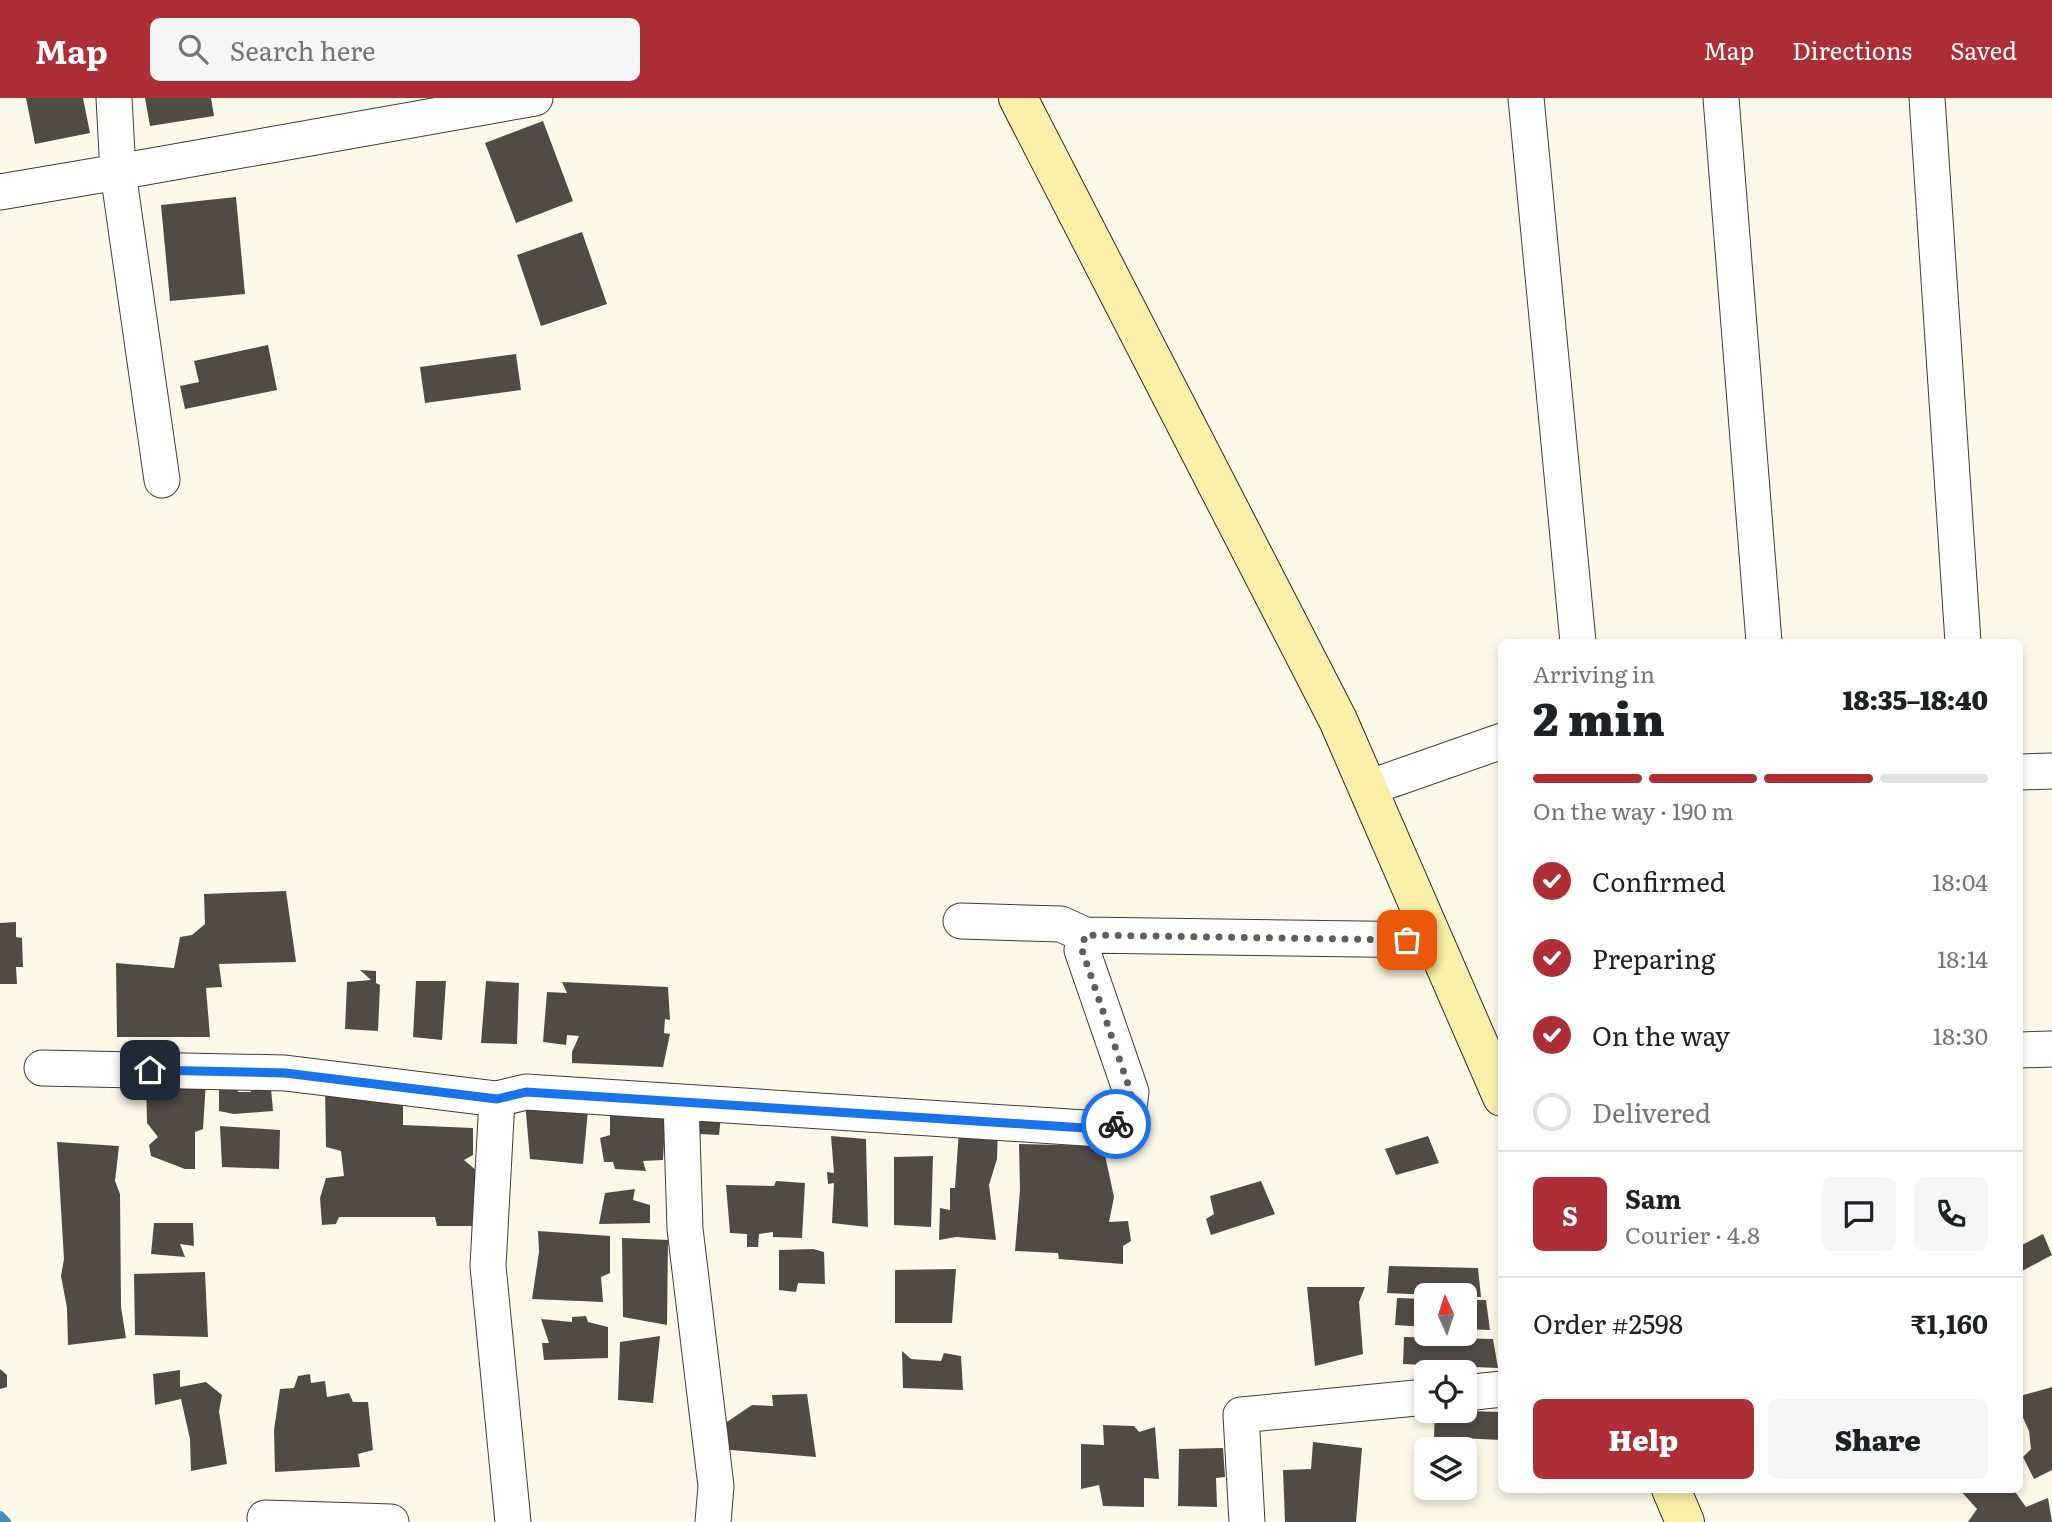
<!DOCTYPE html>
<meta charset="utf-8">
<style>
:root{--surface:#fff;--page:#f6f6f6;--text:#202124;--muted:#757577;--line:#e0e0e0;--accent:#ae2e35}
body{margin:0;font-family:Literata,serif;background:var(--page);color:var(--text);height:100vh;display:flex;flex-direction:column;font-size:26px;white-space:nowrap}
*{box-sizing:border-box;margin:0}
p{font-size:23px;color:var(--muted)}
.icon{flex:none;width:38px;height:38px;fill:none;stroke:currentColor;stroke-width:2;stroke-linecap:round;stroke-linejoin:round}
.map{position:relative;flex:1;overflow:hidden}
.sheet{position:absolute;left:1498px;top:541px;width:525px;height:854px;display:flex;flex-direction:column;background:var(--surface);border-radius:10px;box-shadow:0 4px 10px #0003}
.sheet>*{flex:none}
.needle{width:46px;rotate:357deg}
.fabs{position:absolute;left:1414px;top:1185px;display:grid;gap:14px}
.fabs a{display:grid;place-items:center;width:63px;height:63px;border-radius:10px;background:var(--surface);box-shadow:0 4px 10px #0003;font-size:35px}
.pin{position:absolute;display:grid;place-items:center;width:60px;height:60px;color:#fff;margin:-30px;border-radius:14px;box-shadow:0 4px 10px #0006}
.courier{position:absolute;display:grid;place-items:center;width:70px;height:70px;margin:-35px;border:5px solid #1a73e8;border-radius:50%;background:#fff;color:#222;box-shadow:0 2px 9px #0007}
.summary em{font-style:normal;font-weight:800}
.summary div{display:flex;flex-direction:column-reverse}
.summary{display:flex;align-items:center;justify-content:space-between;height:119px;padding:0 35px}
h1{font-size:46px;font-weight:800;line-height:52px}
.bar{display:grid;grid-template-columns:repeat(4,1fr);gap:10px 7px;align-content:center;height:84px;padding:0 35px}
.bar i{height:9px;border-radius:5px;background:var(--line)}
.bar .current{background:var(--accent)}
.bar p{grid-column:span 4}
.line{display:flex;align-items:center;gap:18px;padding:0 35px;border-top:2px solid var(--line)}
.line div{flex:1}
.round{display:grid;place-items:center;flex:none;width:74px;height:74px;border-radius:10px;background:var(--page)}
ol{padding:0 35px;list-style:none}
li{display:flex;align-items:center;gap:21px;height:77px}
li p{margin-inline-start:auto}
li .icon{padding:7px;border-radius:50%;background:var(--accent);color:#fff;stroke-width:4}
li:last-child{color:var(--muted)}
li i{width:38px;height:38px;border:4px solid var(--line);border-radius:50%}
.primary-button{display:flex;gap:14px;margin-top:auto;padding:14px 35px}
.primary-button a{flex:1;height:80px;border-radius:10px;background:var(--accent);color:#fff;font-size:28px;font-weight:800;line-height:80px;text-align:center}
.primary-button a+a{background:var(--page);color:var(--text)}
header{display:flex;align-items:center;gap:42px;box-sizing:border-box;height:98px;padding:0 35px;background:var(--accent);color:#fff}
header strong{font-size:33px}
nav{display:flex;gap:38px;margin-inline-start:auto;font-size:24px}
.search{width:490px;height:63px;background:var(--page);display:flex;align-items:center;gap:18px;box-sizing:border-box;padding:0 24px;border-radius:10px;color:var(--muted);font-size:26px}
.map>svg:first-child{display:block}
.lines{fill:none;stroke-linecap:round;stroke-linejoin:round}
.stream{stroke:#3e8fc2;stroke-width:10}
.building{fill:#514b47}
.minor-casing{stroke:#3d3d3d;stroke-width:37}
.secondary-casing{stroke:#2c2c2c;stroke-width:40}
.minor{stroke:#fff;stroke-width:35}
.secondary{stroke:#f9efa8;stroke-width:38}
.done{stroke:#5f5e58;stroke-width:7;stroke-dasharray:0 12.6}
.route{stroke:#1a73e8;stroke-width:9}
</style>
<header>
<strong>Map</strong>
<div class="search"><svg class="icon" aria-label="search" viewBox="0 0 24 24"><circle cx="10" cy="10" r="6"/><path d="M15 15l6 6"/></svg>Search here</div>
<nav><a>Map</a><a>Directions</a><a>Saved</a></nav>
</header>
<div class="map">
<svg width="2052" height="1424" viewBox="0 0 2052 1424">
<rect width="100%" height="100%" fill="#fdf9e8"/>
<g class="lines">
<path class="stream" d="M0 1418 6 1424"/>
</g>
<path class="building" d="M26 0H83L90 35 35 46Z
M145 0H211L214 18 150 28Z
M543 23 573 103 516 125 485 45Z
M236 99 245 196 170 203 161 107Z
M582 134 607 206 541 228 517 157Z
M268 247 277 292 185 311 180 288 199 284 194 263Z
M516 256 521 292 425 305 420 269Z
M286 793 296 864 219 866 222 889 206 890 210 939H117L116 865 174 870 180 839 192 837 205 826 204 796Z
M16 824V839L22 840 23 869H16L17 886H0V825Z
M360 872 376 873V885L380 887 378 933 345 931 347 884 371 882Z
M416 883H446L442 942 413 939Z
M486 883 519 885 517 946 481 945Z
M562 884 668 889 670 922 665 921 664 935 670 936 663 969 572 965V954L579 938 567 937 566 947 543 944 547 894 567 895Z
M146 980 206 983 203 1031 195 1034V1071H185L151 1058 149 1047 158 1039 147 1025Z
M236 987 238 994H251L250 989 271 990 273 1013 234 1016 219 1013V989Z
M325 987 403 997V1027L473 1030V1057L464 1062 477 1073 480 1128H437L435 1119H339L336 1126 322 1127 320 1100 326 1080 344 1078 341 1053 326 1049Z
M589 1001 583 1066 530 1061 525 1004Z
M610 1008 671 1011V1045L664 1044 663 1062 643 1063 646 1073 615 1071 613 1064H604L600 1040 610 1037Z
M701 1014 721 1018 719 1037 699 1036Z
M220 1028 280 1032 279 1071 222 1069Z
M998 1028 997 1061 989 1087 996 1142 956 1139 939 1142 940 1110 950 1112V1090H955L959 1032Z
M831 1038 866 1041 868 1129 832 1125 834 1085 828 1086 827 1074 834 1075Z
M1428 1038 1439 1065 1396 1077 1385 1051Z
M57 1044 119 1048 115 1083 120 1096 121 1209 126 1240 68 1247 67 1210 61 1178 64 1161Z
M1019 1046 1103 1048 1114 1099 1109 1124 1128 1123 1131 1143 1123 1148V1166L1059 1161 1058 1155 1015 1153 1020 1092Z
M933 1058 931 1129 894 1127V1059Z
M776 1083 805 1085 802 1140 773 1139V1134L759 1136 758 1149H747V1136L730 1135 726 1087 774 1088Z
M1261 1083 1275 1116 1211 1137 1206 1121 1214 1116 1210 1098Z
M635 1091 633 1102 650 1107V1125L599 1126 605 1095Z
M154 1125H193L194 1148 180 1146 185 1159 151 1156Z
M538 1133 610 1138V1175L601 1179 603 1204 532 1201 539 1154Z
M2043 1136 2052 1157 2020 1174V1148Z
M622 1140 668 1142 667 1227 623 1219Z
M813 1151 824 1154 825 1186 798 1185 796 1194 779 1192V1152Z
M1389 1168 1478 1170 1481 1199 1387 1195Z
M956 1171 952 1225H895V1172Z
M205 1174 208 1239 135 1237 134 1176Z
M1307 1189H1365L1359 1204 1363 1256 1315 1268Z
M1397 1200 1426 1201V1229L1395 1227Z
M1465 1202H1486L1490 1232 1465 1231Z
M586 1218 588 1224 608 1229V1260L544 1262 542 1245H549L541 1221 572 1224V1219Z
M660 1238 653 1305 618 1302 620 1244Z
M1404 1239 1493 1241 1498 1270 1403 1266Z
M902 1253 911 1261 941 1263 944 1255 961 1258 963 1292 903 1290Z
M0 1271 7 1277V1289L0 1291Z
M180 1272V1289L206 1284 222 1297 219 1313 227 1366 191 1373 190 1341 181 1301 155 1307 153 1276Z
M310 1276 311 1285 325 1283 327 1299 349 1295 353 1304H368L373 1352 358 1356 360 1369 275 1374 274 1332 280 1291 294 1290 298 1278Z
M2052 1289V1372L2034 1381 2023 1359 2031 1351 2029 1333 2020 1313V1298Z
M807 1296 816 1359 719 1351 718 1330 752 1307 773 1308 772 1297Z
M1435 1312 1502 1314V1342L1434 1339Z
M1103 1327 1134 1328 1139 1334 1155 1329 1159 1381 1144 1380V1409L1103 1408 1099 1387 1081 1391V1346L1104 1347Z
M1313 1344 1362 1350 1356 1424H1285L1283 1372 1311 1371Z
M1223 1350 1225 1379 1216 1380 1217 1409 1178 1408 1179 1351Z
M1959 1391H2013L2026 1409 2048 1400 2052 1424H1968L1977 1411Z"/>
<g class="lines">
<g class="minor-casing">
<path id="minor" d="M114 0 118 74 535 0
M1526 0 1578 544
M1721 0 1764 544
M1927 0 1963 544
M0 94 118 74 162 382
M2020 674 2052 673
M1368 690 1502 643
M961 823 1061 826 1085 837 1433 842
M2020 952 2052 951
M42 970 285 975 497 1001 526 994 1100 1031 1127 1023 1131 994 1082 852 1085 837
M497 1001 488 1168 513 1424
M681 1004 685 1131 716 1388 713 1424
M1465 1295 1502 1291
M265 1420 391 1424
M1247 1424 1241 1317 1426 1299"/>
</g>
<g class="secondary-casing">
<path id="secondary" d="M1018 0 1338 622 1502 999
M1671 1391 1685 1424"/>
</g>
<use href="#minor" class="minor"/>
<use href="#secondary" class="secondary"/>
</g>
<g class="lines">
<path class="done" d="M1116 1026 1127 1023 1131 995 1082 852 1085 837 1407 842"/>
<path class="route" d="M150 972 285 975 497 1001 526 994 1100 1031 1116 1026"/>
</g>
</svg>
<div class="fabs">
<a><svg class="needle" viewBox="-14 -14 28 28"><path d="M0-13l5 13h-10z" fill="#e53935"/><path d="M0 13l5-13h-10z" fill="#757577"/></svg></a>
<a><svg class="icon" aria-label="locate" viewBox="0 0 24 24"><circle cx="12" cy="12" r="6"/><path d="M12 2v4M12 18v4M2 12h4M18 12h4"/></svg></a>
<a><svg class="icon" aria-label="layers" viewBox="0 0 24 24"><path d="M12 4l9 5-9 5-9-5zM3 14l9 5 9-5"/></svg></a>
</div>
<div class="pin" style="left:1407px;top:842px;background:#ea580c"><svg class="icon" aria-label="bag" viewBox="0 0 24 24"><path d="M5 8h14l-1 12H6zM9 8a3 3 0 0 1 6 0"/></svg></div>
<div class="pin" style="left:150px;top:972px;background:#1f2937"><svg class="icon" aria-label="home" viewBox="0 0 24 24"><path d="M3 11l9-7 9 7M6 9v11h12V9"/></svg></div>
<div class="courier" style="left:1116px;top:1026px"><svg class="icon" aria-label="bike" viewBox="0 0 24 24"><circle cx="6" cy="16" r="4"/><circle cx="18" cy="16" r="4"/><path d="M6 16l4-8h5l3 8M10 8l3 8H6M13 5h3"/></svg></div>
<section class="sheet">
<div class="summary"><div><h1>2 min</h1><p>Arriving in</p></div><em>18:35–18:40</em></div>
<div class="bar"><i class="current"></i><i class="current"></i><i class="current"></i><i></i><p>On the way · 190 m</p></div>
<ol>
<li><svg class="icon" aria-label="check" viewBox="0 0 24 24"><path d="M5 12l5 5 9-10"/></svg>Confirmed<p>18:04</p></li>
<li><svg class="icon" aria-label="check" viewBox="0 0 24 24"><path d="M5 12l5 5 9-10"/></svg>Preparing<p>18:14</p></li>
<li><svg class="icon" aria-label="check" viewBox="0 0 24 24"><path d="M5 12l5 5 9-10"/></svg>On the way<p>18:30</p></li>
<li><i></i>Delivered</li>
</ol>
<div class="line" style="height:126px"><b class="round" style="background:var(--accent);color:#fff">S</b><div><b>Sam</b><p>Courier · 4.8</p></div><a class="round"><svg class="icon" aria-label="chat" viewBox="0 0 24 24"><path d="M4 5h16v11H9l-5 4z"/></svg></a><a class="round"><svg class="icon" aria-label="phone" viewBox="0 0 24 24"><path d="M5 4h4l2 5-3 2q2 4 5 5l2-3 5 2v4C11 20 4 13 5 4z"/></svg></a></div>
<div class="line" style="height:91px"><div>Order #2598</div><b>₹1,160</b></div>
<div class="primary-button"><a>Help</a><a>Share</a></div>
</section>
</div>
